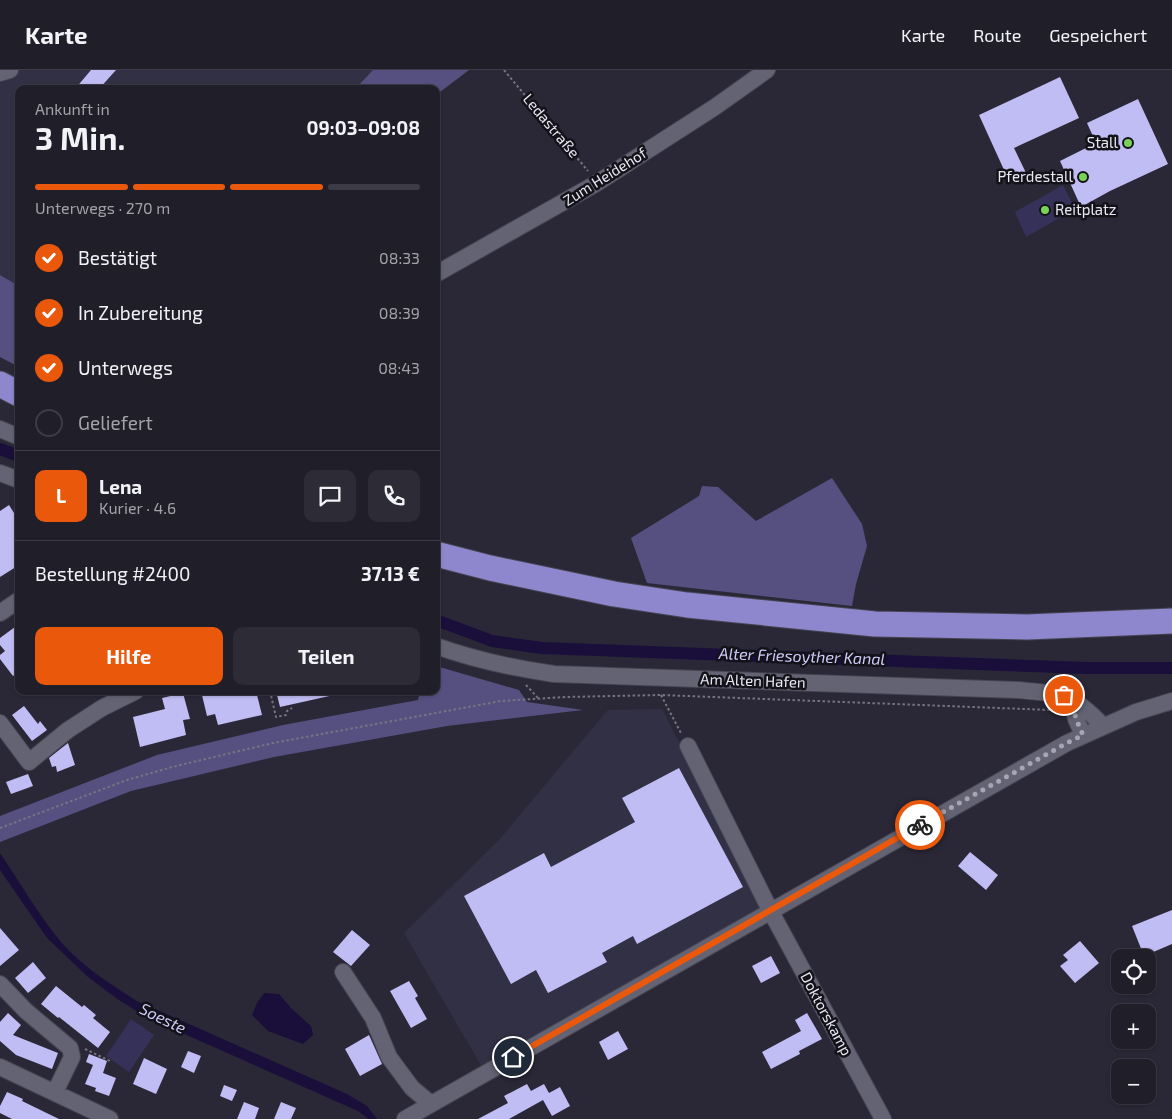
<!DOCTYPE html>
<html lang="de">
<meta charset="utf-8">
<style>
:root{--surface:#201e29;--page:#2d2b35;--text:#f1f3f6;--muted:#a2a2a8;--line:#3d3c46;--accent:#ea580c}
body{margin:0;font-family:"Exo 2",sans-serif;background:var(--page);color:var(--text);height:100vh;display:flex;flex-direction:column;font-size:19px;white-space:nowrap}
*{box-sizing:border-box;margin:0}
p{font-size:16px;color:var(--muted)}
.icon{flex:none;width:28px;height:28px;fill:none;stroke:currentColor;stroke-width:2;stroke-linecap:round;stroke-linejoin:round}
.map{position:relative;flex:1;overflow:hidden}
.panel{position:absolute;left:15px;top:15px;width:425px;height:610px;display:flex;flex-direction:column;background:var(--surface);border-radius:10px;box-shadow:0 1px 4px #0004,0 0 0 1px var(--line)}
.panel>*{flex:none}
.controls{position:absolute;left:1111px;top:879px;display:grid;gap:10px}
.controls a{display:grid;place-items:center;width:45px;height:45px;border-radius:10px;background:var(--surface);box-shadow:0 1px 4px #0004,0 0 0 1px var(--line);font-size:25px}
.pin{position:absolute;display:grid;place-items:center;width:42px;height:42px;color:#fff;margin:-21px;border:2px solid #fff;border-radius:50%;box-shadow:0 1px 5px #0007}
.courier{position:absolute;display:grid;place-items:center;width:50px;height:50px;margin:-25px;border:4px solid #ea580c;border-radius:50%;background:#fff;color:#222;box-shadow:0 1px 6px #0007}
.summary em{font-style:normal;font-weight:700}
.summary div{display:flex;flex-direction:column-reverse}
.summary{display:flex;align-items:center;justify-content:space-between;height:85px;padding:0 20px}
h1{font-size:32px;font-weight:700;line-height:38px}
.bar{display:grid;grid-template-columns:repeat(4,1fr);gap:8px 5px;align-content:center;height:60px;padding:0 20px}
.bar i{height:6px;border-radius:4px;background:var(--line)}
.bar .current{background:var(--accent)}
.bar p{grid-column:span 4}
.line{display:flex;align-items:center;gap:12px;padding:0 20px;border-top:1px solid var(--line)}
.line div{flex:1}
.round{display:grid;place-items:center;flex:none;width:52px;height:52px;border-radius:10px;background:var(--page)}
ol{padding:0 20px;list-style:none}
li{display:flex;align-items:center;gap:15px;height:55px}
li p{margin-inline-start:auto}
li .icon{padding:5px;border-radius:50%;background:var(--accent);color:#fff;stroke-width:4}
li:last-child{color:var(--muted)}
li i{width:28px;height:28px;border:2px solid var(--line);border-radius:50%}
.cta{display:flex;gap:10px;margin-top:auto;padding:10px 20px}
.cta a{flex:1;height:58px;border-radius:10px;background:var(--accent);color:#fff;font-size:20px;font-weight:700;line-height:58px;text-align:center}
.cta a+a{background:var(--page);color:var(--text)}
header{display:flex;align-items:center;gap:30px;box-sizing:border-box;height:70px;padding:0 25px;background:var(--surface);border-bottom:1px solid var(--line)}
header strong{font-size:24px}
nav{display:flex;gap:28px;margin-inline-start:auto;font-size:18px}
.map>svg:first-child{display:block}
.built{fill:#323045}
.green{fill:#363158}
.forest{fill:#565081}
.water{fill:#190f3a}
.lines{fill:none;stroke-linecap:round;stroke-linejoin:round}
.canal{stroke:#190f3a;stroke-width:12}
.building{fill:#c0bcf4}
.minor-casing{stroke:#454552;stroke-width:18}
.highway-casing{stroke:#454552;stroke-width:27}
.path{stroke:#767481;stroke-width:2;stroke-dasharray:2.5 2.5;stroke-linecap:butt}
.minor{stroke:#646374;stroke-width:16}
.highway{stroke:#8e87cd;stroke-width:25}
.done{stroke:#a6a5b1;stroke-width:5;stroke-dasharray:0 9}
.route{stroke:#ea580c;stroke-width:6}
.poi-dot{fill:#79d157;stroke:#131219;stroke-width:2}
.labels{text-anchor:middle;stroke-width:5;stroke-linejoin:round;paint-order:stroke}
.street-label{font-size:15px;fill:#e8e8f2;stroke:#131219}
.poi-label{font-size:15px;fill:#e8e8f2;stroke:#131219;text-anchor:end}
.water-label{font-size:16px;font-style:italic;fill:#cecbfa;stroke:#131219}
</style>
<header>
<strong>Karte</strong>
<nav><a>Karte</a><a>Route</a><a>Gespeichert</a></nav>
</header>
<div class="map">
<svg width="1172" height="1049" viewBox="0 0 1172 1049">
<rect width="100%" height="100%" fill="#2a2837"/>
<path class="built" d="M0 0H373L355 19H19V216L0 205Z
M662 639 763 836 482 997 404 863 498 771 608 640Z"/>
<path class="green" d="M1063 115 1075 139 1026 167 1015 142Z
M131 949 154 965 129 1002 106 986Z"/>
<path class="forest" d="M373 0H469L436 25V19H355Z
M0 205 19 216V297L0 287Z
M832 408 862 454 867 476 856 514 852 536 647 513 631 468 699 426 702 416 718 417 756 451Z
M436 596 519 620 527 632 583 640 447 656 274 687 131 721 0 772V746L157 685 283 655 418 630 420 621H436Z"/>
<path class="water" d="M0 783C19 811 39 846 61 872 82 896 110 914 137 931L347 1024 367 1036 377 1049H368L358 1041 146 947 116 928 88 907 47 868 0 800Z
M264 923 279 924 291 938 311 956 313 965 303 974 268 961 252 945 257 933Z"/>
<g class="lines">
<path class="canal" d="M0 379 19 386
M436 550 492 571 542 578 1086 598H1172"/>
</g>
<path class="building" d="M91 0H116L99 19H75Z
M1060 7 1079 48 1014 78 1027 105 1010 113 979 45Z
M1138 29 1168 94 1110 121 1081 137 1060 91 1096 73 1087 53Z
M9 435 19 451V495L0 507V441Z
M19 554V601L13 606 0 589V585L5 581 0 575V568Z
M201 621H222L224 626 247 621H256L262 645 218 655 215 644 207 646Z
M276 621H334V625L280 637Z
M183 623 190 649 183 650 186 665 140 677 133 647 165 639 162 628Z
M24 636 38 654 40 651 47 660 32 671 12 645Z
M68 673 75 695 57 702 56 696 52 697 49 688Z
M679 698 743 817 637 874 633 866 602 883 607 892 548 923 536 900 511 914 464 826 544 783 551 797 635 752 622 728Z
M28 704 33 716 11 724 6 712Z
M970 782 998 805 986 820 958 796Z
M1172 840V874L1144 886 1132 856Z
M0 858 19 880 0 896Z
M352 860 370 875 351 896 333 882Z
M1080 871 1099 893 1075 913 1060 896 1068 890 1063 885Z
M771 886 780 903 761 913 752 896Z
M33 892 46 908 28 923 15 908Z
M409 911 418 926 415 928 427 949 411 958 390 921Z
M56 916 82 937 84 935 96 945 93 948 110 962 98 978 59 947 58 948 41 934Z
M8 943 21 955 13 965 58 983 52 999 16 985 0 971V952Z
M807 943 822 969 799 981 800 984 771 999 762 982 801 961 795 950Z
M618 961 628 979 608 990 599 972Z
M369 965 382 994 360 1006 345 979Z
M188 981 201 986 194 1003 181 997Z
M89 984 107 991 103 1003 116 1008 109 1026 95 1021 96 1018 85 1014 93 995 86 992Z
M144 988 167 999 156 1024 133 1014Z
M527 1014 531 1021 544 1014 549 1023 560 1017 570 1036 552 1046 543 1030 509 1049H478L508 1033 504 1026Z
M224 1015 237 1020 232 1031 220 1026Z
M7 1022 23 1029 22 1031 59 1049H12L0 1043V1036Z
M244 1032 259 1038 255 1049H237Z
M281 1032 296 1038 291 1049H274Z"/>
<g class="lines">
<g class="minor-casing">
<path id="minor" d="M0 3 10 0
M436 204 597 113 715 37 767 0
M0 359 19 367
M0 403 19 410
M0 543 19 530
M436 576C475 590 513 598 554 604L1018 620C1062 624 1072 623 1103 656
M1071 629 1076 649 1083 665
M0 653 29 692 68 660 102 638 136 621
M688 676 770 840 883 1049
M343 902 373 948 389 987 412 1018 431 1034
M0 914 26 941 70 978 72 987 55 1022
M0 997 110 1049
M405 1049 1067 673 1136 642 1172 631"/>
</g>
<g class="highway-casing">
<path id="highway" d="M0 314 19 324
M436 484 490 498 614 524 687 535 875 554 1027 557 1172 551"/>
</g>
<path class="path" d="M504 0 588 101
M526 615 538 628
M270 621 276 647 286 645 287 641 292 638
M661 625 682 665
M0 758 127 710 172 697 273 673 501 631 565 627 661 625 1051 640 1058 643 1060 646
M85 979 110 991"/>
<use href="#minor" class="minor"/>
<use href="#highway" class="highway"/>
</g>
<g class="lines">
<path class="done" d="M920 755 1067 673 1083 665 1076 649 1071 629 1064 625"/>
<path class="route" d="M513 987 920 755"/>
</g>
<g class="poi-dot">
<circle cx="1128" cy="73" r="5"/>
<circle cx="1083" cy="107" r="5"/>
<circle cx="1045" cy="140" r="5"/>
</g>
<g class="labels">
<g class="street-label">
<text transform="translate(551 56) rotate(50)" y="5">Ledastraße</text>
<text transform="translate(605 107) rotate(-32)" y="5">Zum Heidehof</text>
<text transform="translate(753 611) rotate(2)" y="5">Am Alten Hafen</text>
<text transform="translate(826 944) rotate(62)" y="5">Doktorskamp</text>
</g>
<g class="poi-label">
<text x="1118" y="78">Stall</text>
<text x="1073" y="112">Pferdestall</text>
<text x="1055" y="145" text-anchor="start">Reitplatz</text>
</g>
<g class="water-label">
<text transform="translate(802 586) rotate(2)" y="6">Alter Friesoyther Kanal</text>
<text transform="translate(163 948) rotate(26)" y="6">Soeste</text>
</g>
</g>
</svg>
<div class="controls">
<a><svg class="icon" aria-label="locate" viewBox="0 0 24 24"><circle cx="12" cy="12" r="6"/><path d="M12 2v4M12 18v4M2 12h4M18 12h4"/></svg></a>
<a>+</a>
<a>−</a>
</div>
<div class="pin" style="left:1064px;top:625px;background:#ea580c"><svg class="icon" aria-label="bag" viewBox="0 0 24 24"><path d="M5 8h14l-1 12H6zM9 8a3 3 0 0 1 6 0"/></svg></div>
<div class="pin" style="left:513px;top:987px;background:#1f2937"><svg class="icon" aria-label="home" viewBox="0 0 24 24"><path d="M3 11l9-7 9 7M6 9v11h12V9"/></svg></div>
<div class="courier" style="left:920px;top:755px"><svg class="icon" aria-label="bike" viewBox="0 0 24 24"><circle cx="6" cy="16" r="4"/><circle cx="18" cy="16" r="4"/><path d="M6 16l4-8h5l3 8M10 8l3 8H6M13 5h3"/></svg></div>
<section class="panel">
<div class="summary"><div><h1>3 Min.</h1><p>Ankunft in</p></div><em>09:03–09:08</em></div>
<div class="bar"><i class="current"></i><i class="current"></i><i class="current"></i><i></i><p>Unterwegs · 270 m</p></div>
<ol>
<li><svg class="icon" aria-label="check" viewBox="0 0 24 24"><path d="M5 12l5 5 9-10"/></svg>Bestätigt<p>08:33</p></li>
<li><svg class="icon" aria-label="check" viewBox="0 0 24 24"><path d="M5 12l5 5 9-10"/></svg>In Zubereitung<p>08:39</p></li>
<li><svg class="icon" aria-label="check" viewBox="0 0 24 24"><path d="M5 12l5 5 9-10"/></svg>Unterwegs<p>08:43</p></li>
<li><i></i>Geliefert</li>
</ol>
<div class="line" style="height:90px"><b class="round" style="background:var(--accent);color:#fff">L</b><div><b>Lena</b><p>Kurier · 4.6</p></div><a class="round"><svg class="icon" aria-label="chat" viewBox="0 0 24 24"><path d="M4 5h16v11H9l-5 4z"/></svg></a><a class="round"><svg class="icon" aria-label="phone" viewBox="0 0 24 24"><path d="M5 4h4l2 5-3 2q2 4 5 5l2-3 5 2v4C11 20 4 13 5 4z"/></svg></a></div>
<div class="line" style="height:65px"><div>Bestellung #2400</div><b>37.13 €</b></div>
<div class="cta"><a>Hilfe</a><a>Teilen</a></div>
</section>
</div>
